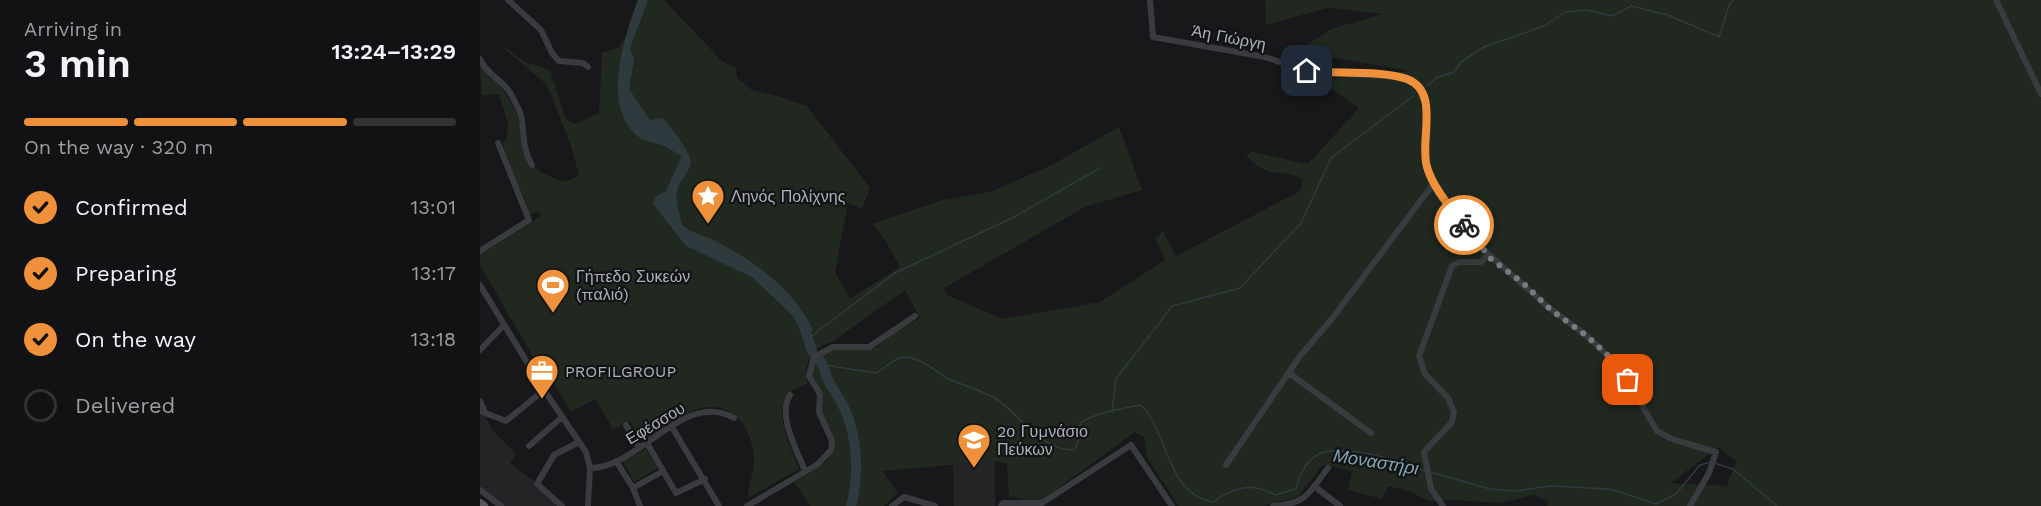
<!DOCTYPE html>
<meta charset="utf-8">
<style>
:root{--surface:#121214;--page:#1b1b1d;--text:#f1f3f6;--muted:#9c9ea0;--line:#313234;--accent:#ef913b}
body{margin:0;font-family:"Work Sans",sans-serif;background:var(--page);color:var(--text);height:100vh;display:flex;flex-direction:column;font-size:22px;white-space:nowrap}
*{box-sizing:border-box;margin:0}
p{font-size:20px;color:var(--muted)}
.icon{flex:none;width:33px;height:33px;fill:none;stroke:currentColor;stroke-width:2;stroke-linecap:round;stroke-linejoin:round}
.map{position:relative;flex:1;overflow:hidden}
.details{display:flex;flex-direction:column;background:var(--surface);width:480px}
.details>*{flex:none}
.pin{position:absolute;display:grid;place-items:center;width:51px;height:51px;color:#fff;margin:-26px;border-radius:12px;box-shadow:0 3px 9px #0006}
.courier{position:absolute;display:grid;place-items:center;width:60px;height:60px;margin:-30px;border:4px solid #ef913b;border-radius:50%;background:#fff;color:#222;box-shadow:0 2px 8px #0007}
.head em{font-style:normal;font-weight:600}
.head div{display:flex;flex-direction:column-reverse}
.head{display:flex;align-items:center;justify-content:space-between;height:102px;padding:0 24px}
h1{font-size:39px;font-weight:600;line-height:45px}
.bar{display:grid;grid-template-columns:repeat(4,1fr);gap:9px 6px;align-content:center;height:72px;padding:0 24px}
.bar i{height:8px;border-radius:4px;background:var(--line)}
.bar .current{background:var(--accent)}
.bar p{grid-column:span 4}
ol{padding:0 24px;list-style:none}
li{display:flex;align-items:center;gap:18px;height:66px}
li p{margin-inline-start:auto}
li .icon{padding:6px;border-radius:50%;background:var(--accent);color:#111;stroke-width:4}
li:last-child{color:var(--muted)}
li i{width:33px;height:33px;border:3px solid var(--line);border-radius:50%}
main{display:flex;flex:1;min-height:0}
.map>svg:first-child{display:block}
.built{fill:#242427}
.green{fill:#202820;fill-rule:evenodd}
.water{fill:#2e3a3e}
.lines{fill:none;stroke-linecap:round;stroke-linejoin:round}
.stream{stroke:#2e3a3e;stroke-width:1.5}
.river{stroke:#2e3a3e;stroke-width:10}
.minor{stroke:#393b3f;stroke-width:6}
.major{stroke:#55595e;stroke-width:8}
.done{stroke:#777c81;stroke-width:6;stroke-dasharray:0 10.8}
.route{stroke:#ef913b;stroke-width:8}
.labels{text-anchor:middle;stroke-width:4.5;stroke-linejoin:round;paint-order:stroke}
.street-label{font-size:16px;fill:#aab2b9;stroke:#131315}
.poi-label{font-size:16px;fill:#aab2b9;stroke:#131315;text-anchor:start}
.water-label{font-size:18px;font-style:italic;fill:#82a6b4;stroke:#131315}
</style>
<main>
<section class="details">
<div class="head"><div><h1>3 min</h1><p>Arriving in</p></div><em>13:24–13:29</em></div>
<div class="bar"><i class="current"></i><i class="current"></i><i class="current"></i><i></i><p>On the way · 320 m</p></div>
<ol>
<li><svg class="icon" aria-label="check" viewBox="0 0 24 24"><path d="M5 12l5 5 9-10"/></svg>Confirmed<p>13:01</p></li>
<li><svg class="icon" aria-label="check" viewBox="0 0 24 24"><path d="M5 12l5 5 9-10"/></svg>Preparing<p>13:17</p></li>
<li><svg class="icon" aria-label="check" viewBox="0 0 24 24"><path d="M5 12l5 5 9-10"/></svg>On the way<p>13:18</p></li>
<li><i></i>Delivered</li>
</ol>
</section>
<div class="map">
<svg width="1561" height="506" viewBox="0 0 1561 506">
<rect width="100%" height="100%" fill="#18181a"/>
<path class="built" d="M0 414 5 416 13 431 36 454 30 463 86 506H22L0 489Z
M472 416 515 433V506H474Z"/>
<path class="green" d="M168 0H184L242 61 256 68 257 78 272 90 298 96 327 106 390 188 382 209 368 203 355 272 370 299 420 267 405 240 392 224 462 200 510 192 568 167 639 127 662 190 605 207 464 288 467 295 522 319 620 302 685 260 675 238 683 231 696 256 820 191 823 180C801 165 791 184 766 155L772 152 828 164 879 108 839 80 930 71 818 51 851 29 903 14 848 8 786 25 785 0H1561V506H1067L1068 501 1054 495 1020 503 972 500 948 501 931 492 908 486 902 499 868 490 872 471 843 465 818 497 784 506H699L667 458 664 437 655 432 559 502 529 496 527 464 516 461 402 471 418 493 404 506H331L314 482 345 463 353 450 342 412 343 395 332 376 335 358 351 349 399 347 400 342 440 318 425 290 352 342C333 345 322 366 328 383 321 387 311 390 307 395 293 415 312 449 319 469L268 498C268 485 275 470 274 457 271 423 248 396 212 411 195 419 180 431 164 441L159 437 150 421 133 429 115 399 91 412 60 360 56 362 0 265V255L61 216 58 211 50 215 43 195 35 183 22 142 26 141 28 124 19 94 2 95 0 66C18 81 33 100 40 123 42 130 40 138 42 146 48 169 66 176 86 182L99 175 90 143 67 85 25 49 24 46 43 61 70 70 86 119 94 124 119 113 122 53 139 47ZM1238 447 1256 461 1247 486 1191 483Z
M166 449 178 468 154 482 143 462Z"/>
<path class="water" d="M158 0H168L150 48 154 60 149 89 170 120 182 118C188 122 213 156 211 163 209 173 198 182 197 192 195 202 200 215 202 225 213 234 226 236 239 243 276 262 315 291 333 330L324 338 313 316 272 277 206 246 173 204 175 197 186 191 202 156C195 153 189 148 182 145 173 141 164 142 156 135 122 104 144 37 158 0Z"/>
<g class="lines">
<path class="stream" d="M948 85 956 78 974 72 981 62 1004 47 1064 26 1085 12 1107 10 1132 16 1151 6 1188 15 1239 37 1250 3 1254 0
M329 338 415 273 534 217 620 168
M344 365 396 373C403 369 412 361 419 358 438 353 455 372 469 379 485 386 501 390 516 399 542 416 561 451 595 450L599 438 600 423C617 412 640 409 661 405 689 433 686 494 733 502 754 487 772 482 795 495L816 489C820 475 825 461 839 454 864 443 921 462 946 471
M632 413 636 379 692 306 760 288 821 223 851 158 933 96
M1234 463 1253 469 1297 506
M950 472 1010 489 1035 491 1070 486 1130 489 1176 504 1196 494 1220 465 1230 462"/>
<path class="river" d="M323 323 332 351
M337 357C345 365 344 372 349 382 354 391 361 400 365 410 378 439 379 476 371 506"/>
<path class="minor" d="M28 0 61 30 72 53 79 61 103 63 108 67
M670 0 673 37 785 57 827 71 920 77 938 85 946 105 944 149 949 173 967 202 1003 249 1068 307 1107 336 1138 365 1177 431 1192 439 1236 452 1229 473 1210 506
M1516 0 1561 94
M0 59C6 74 23 80 31 94 35 102 41 111 42 120 44 136 43 150 52 165
M0 251 49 220 18 143
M0 285 64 390 106 452 110 468 108 506
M0 350 24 325
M809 373 891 433
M310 395C297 416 317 450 325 471
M0 401 5 412
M0 411 26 421 64 390
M146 425 159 448
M192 427 239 506
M167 443 196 493 225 479
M49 446 82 417
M136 461 153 488 160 506
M746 465 820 356 851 320 954 183
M110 468C160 468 204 389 254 418
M834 486 860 506
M153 488 183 471
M0 490 21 506
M82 506 57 484 74 455 99 442
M267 506 338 464 351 450 352 441 339 412 340 394 329 376 334 357 353 347H389L435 316
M412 506 424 497 455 506
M521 506 523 503H562L651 445 692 506
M793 506C828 503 828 494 848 468
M963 506 951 489 944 452 972 422 974 412 968 398 945 374 939 356 972 266 979 262H1001L1008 255"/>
<path class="major" d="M0 503 4 506"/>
</g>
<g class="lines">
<path class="done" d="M984 225 1011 259 1043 283 1071 310 1107 336 1138 365 1148 380"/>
<path class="route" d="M827 71C855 74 903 70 927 79 961 92 939 141 947 167 953 188 971 208 984 225"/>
</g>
<defs>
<g id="sight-pin" transform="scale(1.725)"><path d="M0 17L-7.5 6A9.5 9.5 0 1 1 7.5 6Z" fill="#ef913b" stroke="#131315"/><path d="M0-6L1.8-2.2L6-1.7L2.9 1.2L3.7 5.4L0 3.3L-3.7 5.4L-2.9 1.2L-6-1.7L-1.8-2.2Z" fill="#fff"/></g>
<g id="stadium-pin" transform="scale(1.725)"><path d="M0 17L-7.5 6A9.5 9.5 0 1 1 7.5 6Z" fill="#ef913b" stroke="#131315"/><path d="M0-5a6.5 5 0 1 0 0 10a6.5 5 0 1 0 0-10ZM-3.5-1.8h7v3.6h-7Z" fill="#fff"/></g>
<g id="office-pin" transform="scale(1.725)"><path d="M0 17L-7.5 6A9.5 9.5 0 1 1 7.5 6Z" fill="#ef913b" stroke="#131315"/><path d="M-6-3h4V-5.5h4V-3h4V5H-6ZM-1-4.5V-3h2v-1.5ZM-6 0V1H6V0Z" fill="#fff"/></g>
<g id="school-pin" transform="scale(1.725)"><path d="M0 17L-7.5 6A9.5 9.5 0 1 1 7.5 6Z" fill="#ef913b" stroke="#131315"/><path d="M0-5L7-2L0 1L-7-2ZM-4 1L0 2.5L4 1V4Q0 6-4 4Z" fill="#fff"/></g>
</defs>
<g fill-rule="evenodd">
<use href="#sight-pin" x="228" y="196"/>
<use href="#stadium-pin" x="73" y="285"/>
<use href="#office-pin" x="62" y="371"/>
<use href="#school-pin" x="494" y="440"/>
</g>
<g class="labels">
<g class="street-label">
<text transform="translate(749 37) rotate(11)" y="6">Άη Γιώργη</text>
<text transform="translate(175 423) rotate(-31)" y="6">Εφέσσου</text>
</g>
<g class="poi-label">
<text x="251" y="202">Ληνός Πολίχνης</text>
<text x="96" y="282">Γήπεδο Συκεών<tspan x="96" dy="18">(παλιό)</tspan></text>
<text x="85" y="377">PROFILGROUP</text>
<text x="517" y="437">2ο Γυμνάσιο<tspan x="517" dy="18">Πεύκων</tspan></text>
</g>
<g class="water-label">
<text transform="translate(896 462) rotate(9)" y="6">Μοναστήρι</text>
</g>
</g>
</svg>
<div class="pin" style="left:1148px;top:380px;background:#ea580c"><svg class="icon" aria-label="bag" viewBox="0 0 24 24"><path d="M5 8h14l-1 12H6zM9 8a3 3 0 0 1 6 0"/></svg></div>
<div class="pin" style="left:827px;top:71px;background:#1f2937"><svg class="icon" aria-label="home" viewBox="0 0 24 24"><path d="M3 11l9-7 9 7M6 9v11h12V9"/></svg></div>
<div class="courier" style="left:984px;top:225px"><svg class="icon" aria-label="bike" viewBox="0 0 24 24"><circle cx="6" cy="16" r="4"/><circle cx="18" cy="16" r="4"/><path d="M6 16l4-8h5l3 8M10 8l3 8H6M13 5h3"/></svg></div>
</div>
</main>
